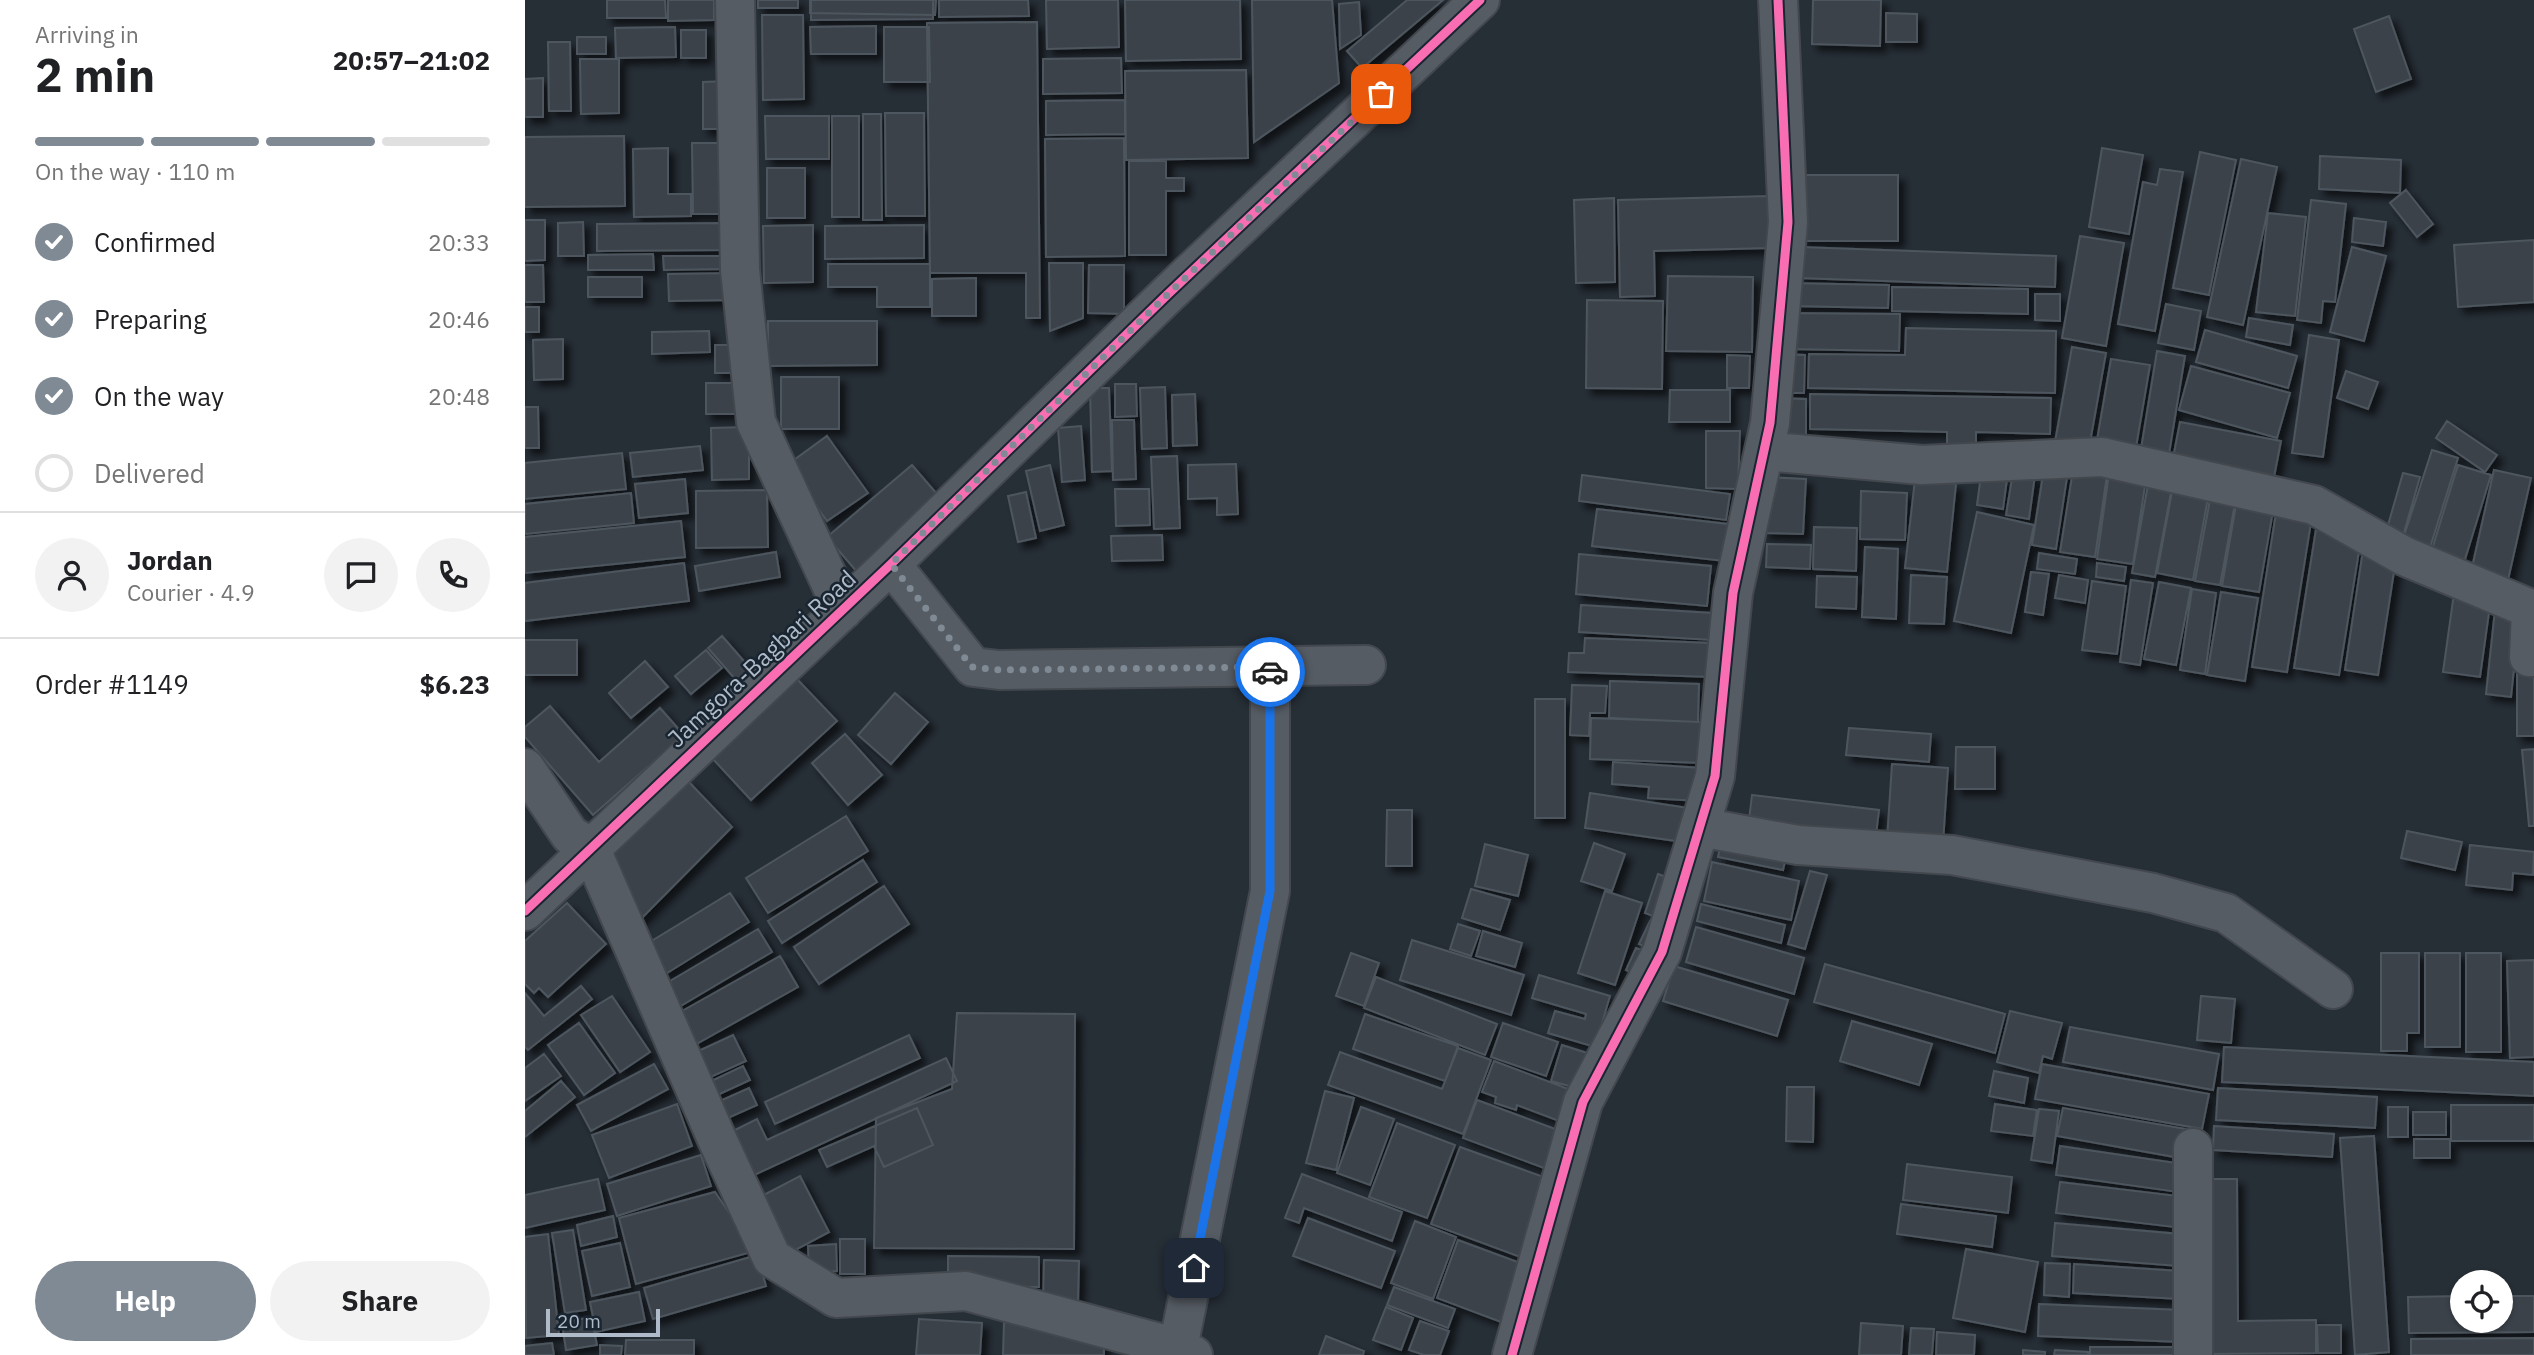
<!DOCTYPE html>
<meta charset="utf-8">
<style>
:root{--surface:#fff;--page:#f2f2f2;--text:#202124;--muted:#757577;--line:#e0e0e0;--accent:#7f8a95}
body{margin:0;font-family:"IBM Plex Sans",sans-serif;background:var(--page);color:var(--text);height:100vh;display:flex;flex-direction:column;font-size:26px;white-space:nowrap}
*{box-sizing:border-box;margin:0}
p{font-size:23px;color:var(--muted)}
.icon{flex:none;width:38px;height:38px;fill:none;stroke:currentColor;stroke-width:2;stroke-linecap:round;stroke-linejoin:round}
.map{position:relative;flex:1;overflow:hidden}
.side{display:flex;flex-direction:column;background:var(--surface);width:525px}
.side>*{flex:none}
.controls{position:absolute;left:1925px;top:1270px;display:grid;gap:14px}
.controls a{display:grid;place-items:center;width:63px;height:63px;border-radius:50%;background:var(--surface);box-shadow:0 2px 5px #0004;font-size:35px}
.scale{position:absolute;left:21px;bottom:18px;width:114px;box-sizing:border-box;padding-left:7px;border:4px solid #afbbc8;border-top:0;font-size:19px;line-height:24px;white-space:nowrap;color:#afbbc8;-webkit-text-stroke:5px #192531;paint-order:stroke}
.pin{position:absolute;display:grid;place-items:center;width:60px;height:60px;color:#fff;margin:-30px;border-radius:14px;box-shadow:0 4px 10px #0006}
.courier{position:absolute;display:grid;place-items:center;width:70px;height:70px;margin:-35px;border:5px solid #1a73e8;border-radius:50%;background:#fff;color:#222;box-shadow:0 2px 9px #0007}
.head em{font-style:normal;font-weight:700}
.head div{display:flex;flex-direction:column-reverse}
.head{display:flex;align-items:center;justify-content:space-between;height:119px;padding:0 35px}
h1{font-size:46px;font-weight:700;line-height:52px}
.bar{display:grid;grid-template-columns:repeat(4,1fr);gap:10px 7px;align-content:center;height:84px;padding:0 35px}
.bar i{height:9px;border-radius:5px;background:var(--line)}
.bar .selected{background:var(--accent)}
.bar p{grid-column:span 4}
.line{display:flex;align-items:center;gap:18px;padding:0 35px;border-top:2px solid var(--line)}
.line div{flex:1}
.round{display:grid;place-items:center;flex:none;width:74px;height:74px;border-radius:37px;background:var(--page)}
ol{padding:0 35px;list-style:none}
li{display:flex;align-items:center;gap:21px;height:77px}
li p{margin-inline-start:auto}
li .icon{padding:7px;border-radius:50%;background:var(--accent);color:#fff;stroke-width:4}
li:last-child{color:var(--muted)}
li i{width:38px;height:38px;border:4px solid var(--line);border-radius:50%}
.button{display:flex;gap:14px;margin-top:auto;padding:14px 35px}
.button a{flex:1;height:80px;border-radius:42px;background:var(--accent);color:#fff;font-size:28px;font-weight:700;line-height:80px;text-align:center}
.button a+a{background:var(--page);color:var(--text)}
main{display:flex;flex:1;min-height:0}
.map>svg:first-child{display:block}
.building{fill:#3b4249;stroke:#4e565e;stroke-width:2;filter:url(#shadow)}
.lines{fill:none;stroke-linecap:round;stroke-linejoin:round}
.minor-casing{stroke:#43484e;stroke-width:42}
.minor{stroke:#565c64;stroke-width:38}
.cycleway-casing{stroke:#192531;stroke-width:13}
.cycleway{stroke:#f96db3;stroke-width:9}
.done{stroke:#7f8a95;stroke-width:7;stroke-dasharray:0 12.6}
.route{stroke:#1a73e8;stroke-width:9}
.labels{text-anchor:middle;stroke-width:5;stroke-linejoin:round;paint-order:stroke}
.street-label{font-size:24px;fill:#afbbc8;stroke:#192531}
</style>
<main>
<section class="side">
<div class="head"><div><h1>2 min</h1><p>Arriving in</p></div><em>20:57–21:02</em></div>
<div class="bar"><i class="selected"></i><i class="selected"></i><i class="selected"></i><i></i><p>On the way · 110 m</p></div>
<ol>
<li><svg class="icon" aria-label="check" viewBox="0 0 24 24"><path d="M5 12l5 5 9-10"/></svg>Confirmed<p>20:33</p></li>
<li><svg class="icon" aria-label="check" viewBox="0 0 24 24"><path d="M5 12l5 5 9-10"/></svg>Preparing<p>20:46</p></li>
<li><svg class="icon" aria-label="check" viewBox="0 0 24 24"><path d="M5 12l5 5 9-10"/></svg>On the way<p>20:48</p></li>
<li><i></i>Delivered</li>
</ol>
<div class="line" style="height:126px"><a class="round"><svg class="icon" aria-label="person" viewBox="0 0 24 24"><circle cx="12" cy="8" r="4"/><path d="M4 21q1-7 8-7t8 7"/></svg></a><div><b>Jordan</b><p>Courier · 4.9</p></div><a class="round"><svg class="icon" aria-label="chat" viewBox="0 0 24 24"><path d="M4 5h16v11H9l-5 4z"/></svg></a><a class="round"><svg class="icon" aria-label="phone" viewBox="0 0 24 24"><path d="M5 4h4l2 5-3 2q2 4 5 5l2-3 5 2v4C11 20 4 13 5 4z"/></svg></a></div>
<div class="line" style="height:91px"><div>Order #1149</div><b>$6.23</b></div>
<div class="button"><a>Help</a><a>Share</a></div>
</section>
<div class="map">
<svg width="2009" height="1355" viewBox="0 0 2009 1355">
<defs>
<filter id="shadow"><feDropShadow dx="6" dy="6" stdDeviation="3.5" flood-color="#0009"/></filter>
</defs>
<rect width="100%" height="100%" fill="#262e36"/>
<path class="building" d="M82 0H140L141 18H82Z
M143 0H189V20L143 21Z
M233 0H273V8H233Z
M285 0H411L410 15 285 13Z
M286 0H408V19L286 20Z
M414 0H503L504 16 414 17Z
M521 0H593L594 47 522 49Z
M600 0H715L716 59 601 61Z
M727 0H807L814 83 729 142Z
M882 0H918L837 68 822 51Z
M1288 0H1356L1355 46 1287 44Z
M834 2 836 35 815 49 814 4Z
M1361 13 1392 14V42H1361Z
M237 15H278L279 99 238 100Z
M1864 16 1886 79 1851 92 1829 29Z
M512 22 515 318H501V273H405L402 23Z
M351 26V54H286L285 27Z
M150 27 151 57 91 58 90 28Z
M359 27H404L405 82H359Z
M156 30H181V58H156Z
M52 37H81V54H52Z
M23 42H45L46 111H24Z
M596 58 597 93 518 94V59Z
M55 59H94V113L56 114Z
M721 70 723 158 601 160 600 71Z
M18 78V117H0V79Z
M203 81 204 129H178V82Z
M600 100V134L521 135V101Z
M360 113H399L400 216H361Z
M338 114H356L357 220H338Z
M240 116H304V159H241Z
M307 116H334V217H307Z
M99 136 100 206 0 207V137Z
M599 138 600 256 521 257 520 139Z
M167 143H202L203 214H168Z
M143 148V194H166V216L109 217 108 149Z
M1577 148 1618 155 1604 234 1564 227Z
M1675 152 1711 160 1684 295 1648 288Z
M1795 156 1876 160 1875 193 1794 189Z
M1716 159 1752 167 1718 325 1682 317Z
M604 161H641V178H659V191H641V255H604Z
M242 168H280V218H242Z
M1635 169 1658 172 1630 331 1593 324 1618 182 1632 185Z
M1275 175H1373V241H1276Z
M1881 190 1908 224 1892 237 1865 203Z
M1244 196 1245 248 1129 251 1130 296 1095 297 1093 200Z
M1089 198 1090 282 1051 283 1049 200Z
M1786 200 1821 204 1810 302 1798 301 1796 323 1772 320Z
M1743 213 1781 217 1770 316 1731 312Z
M1829 218 1861 222 1858 246 1827 242Z
M0 220H20V260L0 261Z
M58 222 59 256H33V223Z
M204 223V250L72 251V224Z
M288 225V282L239 283 238 226Z
M399 225V258L300 259V226Z
M1555 236 1599 243 1581 346 1537 338Z
M2009 240V302L1933 307 1929 245Z
M1274 247 1531 256 1530 287 1273 278Z
M1827 247 1861 256 1839 341 1805 332Z
M128 254 129 270H63V255Z
M138 256H205V269L139 270Z
M524 263H558V318L525 331Z
M303 264H405V307H352V287H303Z
M0 265H18L19 302H0Z
M564 265H599V314L563 313Z
M213 273V300L144 301 143 274Z
M1143 276 1228 277 1227 352 1141 351Z
M63 277H117V297H63Z
M451 278V316H407V279Z
M1263 283 1364 285 1363 308 1263 306Z
M1367 287 1503 289V314L1367 311Z
M1510 294H1535V321L1510 320Z
M1062 300 1138 301 1137 389 1061 388Z
M1641 304 1676 311 1669 350 1633 343Z
M0 307H14V332H0Z
M1259 313 1375 314 1374 351 1259 349Z
M1724 318 1768 325 1765 345 1721 337Z
M243 321H352V365L243 366Z
M1381 328 1531 331 1530 393 1283 388 1284 354 1380 355Z
M1680 330 1772 356 1763 388 1671 362Z
M184 331 185 352 127 354V332Z
M1784 335 1814 340 1798 457 1767 453Z
M38 339V379L9 380 8 340Z
M190 345H212L213 373H190Z
M1547 347 1581 353 1564 448 1530 442Z
M1632 351 1660 356 1643 460 1615 455Z
M1255 354 1280 355 1279 393H1255Z
M1202 355 1225 356 1224 388H1202Z
M1586 359 1625 365 1610 453 1571 446Z
M1666 366 1765 393 1752 438 1654 410Z
M1821 371 1853 382 1843 409 1812 398Z
M256 377H314V429H256Z
M181 383H219V414H181Z
M590 384H611L612 416 590 417Z
M640 387 642 448 617 449 615 388Z
M565 388H584L587 471 567 472Z
M1145 390H1205V422H1144Z
M670 394 672 445 648 446 647 395Z
M1285 394 1526 398 1525 434 1451 432V456L1422 455V432L1285 429Z
M1250 398 1281 399V439H1250Z
M0 407H13L14 448H0Z
M587 420H609L611 479 588 480Z
M1922 421 1972 455 1960 472 1911 438Z
M1655 422 1756 441 1749 477 1648 458Z
M556 426 560 480 537 482 533 428Z
M224 427V479L187 480 186 428Z
M1181 431H1215L1213 489 1181 488Z
M302 436 343 493 302 521 262 465Z
M175 446 178 470 108 477 105 453Z
M1907 450 1933 458 1903 554 1876 545Z
M97 453 101 489 0 499V463Z
M652 456 655 528 629 529 626 457Z
M711 464 713 514 692 515V498L663 499V465Z
M387 465 418 501 333 573 302 537Z
M525 465 539 525 515 531 501 471Z
M1933 465 1966 475 1937 569 1904 559Z
M1519 468 1543 471 1531 549 1507 545Z
M1548 470 1582 475 1570 557 1535 552Z
M1969 470 2006 478 1983 580 1946 572Z
M1488 472 1510 475 1504 519 1481 515Z
M1584 473 1621 479 1608 564 1572 559Z
M1878 473 1895 477 1878 536 1861 532Z
M1057 475 1205 494 1201 520 1054 501Z
M1456 475 1482 479 1478 509 1452 505Z
M1241 477 1281 479 1278 534 1239 533Z
M160 479 163 513 114 518 110 484Z
M1390 479 1431 484 1422 572 1380 568Z
M1624 479 1648 482 1630 577 1607 573Z
M1648 486 1684 492 1668 580 1632 573Z
M590 489H624L625 525 591 526Z
M242 490 243 547 171 548V491Z
M1336 491 1382 493 1380 540 1335 539Z
M501 492 511 538 493 542 483 496Z
M106 493 109 523 0 534V504Z
M1686 494 1711 498 1695 585 1670 581Z
M1712 499 1749 505 1734 592 1697 586Z
M1752 506 1787 516 1762 672 1727 667Z
M1072 509 1203 524 1199 561 1067 546Z
M1452 512 1509 525 1486 633 1429 621Z
M156 521 160 557 0 573V537Z
M1792 523 1835 545 1814 675 1769 668Z
M1289 527 1332 528 1331 571 1288 569Z
M637 535 638 560 587 561 586 536Z
M1242 544 1286 545 1285 569 1241 567Z
M1340 547 1373 549 1371 619 1337 617Z
M1838 550 1870 565 1853 675 1820 670Z
M251 552 255 577 174 591 170 566Z
M1514 553 1552 559 1550 574 1512 569Z
M1054 554 1186 566 1182 606 1051 594Z
M159 563 164 601 0 621V583Z
M1572 563 1601 567 1599 581 1571 577Z
M1506 572 1524 574 1518 615 1500 612Z
M1386 575 1422 577 1419 624 1384 623Z
M1534 575 1563 580 1560 603 1530 598Z
M1292 576 1332 577 1331 609 1291 607Z
M1606 580 1628 583 1615 665 1595 662Z
M1567 581 1601 586 1592 654 1557 650Z
M1634 582 1666 588 1651 665 1619 659Z
M1667 589 1691 593 1680 674 1655 670Z
M1696 592 1733 598 1720 681 1682 675Z
M1929 593 1966 598 1955 677 1918 672Z
M1056 605 1188 613 1187 640 1054 632Z
M1970 610 1995 612 1986 697 1961 694Z
M197 636 225 668 211 680 183 648Z
M1060 638 1187 643 1185 677 1043 672 1044 653H1059Z
M0 640H52V675H0Z
M181 650 197 668 166 694 150 676Z
M120 661 143 687 106 718 84 693Z
M2009 663V736H1992V664Z
M272 679 312 721 226 800 187 758Z
M1085 681 1174 684 1173 722 1084 718Z
M1047 685 1082 686 1080 713H1065L1064 736 1045 735Z
M370 693 403 722 366 764 333 735Z
M1010 699H1040V818H1010Z
M25 706 74 762 135 708 159 735 68 815 0 737V727Z
M1066 718 1177 722 1176 763 1065 759Z
M1324 728 1406 734 1404 762 1321 755Z
M320 734 357 775 323 805 287 763Z
M1431 747H1470V789H1430Z
M2009 749V826H2004L1997 750Z
M1088 762 1177 768 1174 801 1123 798 1124 787 1087 784Z
M1367 764 1423 768 1418 843 1362 840Z
M163 781 207 827 110 925 83 857Z
M1065 793 1170 809 1165 843 1060 828Z
M1227 795 1354 810 1350 843 1223 828Z
M862 810H887V866H861Z
M321 816 343 851 243 913 221 878Z
M1882 831 1937 842 1930 870 1876 858Z
M1069 843 1100 854 1087 891 1056 881Z
M1196 843 1261 857 1258 870 1193 857Z
M960 844 1003 855 993 896 950 886Z
M1945 845 2009 852 2008 875 1988 873 1987 890 1941 885Z
M338 860 352 882 257 943 243 921Z
M1187 862 1274 881 1266 920 1179 901Z
M1285 871 1302 875 1280 949 1263 944Z
M1133 874 1152 881 1138 920 1120 913Z
M359 886 384 924 294 984 269 947Z
M946 889 985 900 975 930 937 918Z
M1080 891 1117 903 1090 985 1053 973Z
M205 893 224 922 139 975 120 945Z
M42 903 81 944 23 997 14 988 9 993 0 984V941Z
M1176 904 1260 925 1256 943 1172 921Z
M1125 921 1141 929 1131 952 1114 944Z
M933 924 955 931 946 956 925 949Z
M1171 927 1279 958 1269 994 1161 962Z
M233 929 247 952 149 1010 135 987Z
M958 931 997 943 990 967 951 956Z
M887 940 999 975 986 1015 875 980Z
M1111 948 1127 955 1117 978 1101 970Z
M826 953 854 963 839 1006 811 996Z
M1856 953H1894V1033H1882V1051H1856Z
M1900 953H1935V1047H1900Z
M1941 953H1976V1052H1941Z
M255 956 273 987 168 1046 150 1015Z
M2009 960V1057L1985 1058 1982 961Z
M1300 964 1480 1014 1470 1053 1289 1002Z
M1149 966 1263 1000 1252 1036 1138 1001Z
M1014 975 1085 996 1070 1047 1023 1033 1030 1011 1060 1019 1061 1014 1007 998Z
M851 977 972 1024 960 1055 839 1008Z
M56 986 67 999 3 1050 0 1047V993L19 1016Z
M87 996 125 1052 95 1072 56 1015Z
M1676 996 1710 999 1706 1043 1672 1040Z
M1485 1011 1537 1023 1527 1059 1518 1056 1514 1073 1472 1062Z
M432 1013 550 1014 549 1249 349 1248 351 1118 427 1089Z
M840 1014 933 1046 920 1081 828 1049Z
M1327 1021 1407 1044 1394 1085 1315 1061Z
M54 1023 90 1073 59 1095 23 1045Z
M978 1023 1033 1042 1021 1076 966 1057Z
M1545 1027 1694 1054 1688 1090 1538 1062Z
M208 1035 221 1061 179 1080 167 1054Z
M384 1035 395 1058 250 1124 240 1102Z
M1037 1045 1062 1053 1051 1088 1026 1081Z
M1699 1047 2009 1062V1096L1697 1082Z
M933 1048 966 1060 938 1134 803 1085 815 1052 917 1089Z
M19 1054 36 1076 0 1101V1068Z
M421 1058 432 1081 225 1177 204 1133 232 1119 242 1140Z
M969 1061 1054 1093 1042 1124 992 1105 991 1110 970 1103 971 1097 957 1092Z
M129 1064 143 1089 66 1131 52 1105Z
M1517 1064 1684 1094 1677 1129 1510 1099Z
M218 1066 225 1080 184 1099 178 1085Z
M1469 1071 1503 1078 1499 1103 1464 1096Z
M36 1081 50 1097 0 1137V1111Z
M1262 1087H1289L1288 1142 1261 1141Z
M224 1088 232 1105 194 1122 186 1105Z
M1693 1088 1852 1097 1850 1128 1691 1120Z
M800 1091 829 1098 811 1170 781 1163Z
M952 1100 1033 1130 1019 1168 938 1138Z
M152 1104 167 1146 84 1178 67 1135Z
M1470 1104 1512 1110 1508 1136 1466 1131Z
M1926 1105H2009V1141H1926Z
M836 1107 869 1119 845 1185 812 1173Z
M1863 1107H1883V1137H1863Z
M392 1108 408 1145 359 1167 349 1146 302 1167 294 1150Z
M1538 1108 1661 1129 1655 1158 1532 1136Z
M1514 1109 1534 1111 1527 1163 1506 1160Z
M1888 1112H1921V1135H1888Z
M872 1123 930 1145 902 1218 844 1197Z
M1689 1126 1809 1134 1807 1157 1688 1150Z
M1849 1136 1864 1352 1830 1355 1815 1138Z
M1889 1139H1925V1158H1889Z
M1535 1146 1658 1164 1653 1192 1531 1175Z
M935 1147 1027 1180 998 1258 906 1224Z
M176 1155 186 1186 92 1216 82 1184Z
M1382 1164 1487 1177 1483 1213 1378 1200Z
M777 1174 877 1212 867 1241 779 1208 774 1223 760 1218Z
M275 1176 304 1232 263 1254 233 1198Z
M73 1179 80 1210 0 1228V1195Z
M1679 1179H1712L1713 1321 1791 1320V1353L1680 1354Z
M1535 1182 1653 1196 1649 1227 1531 1213Z
M190 1192 230 1251 111 1284 94 1218Z
M1376 1204 1471 1216 1467 1247 1372 1234Z
M88 1216 92 1237 56 1246 52 1225Z
M783 1218 870 1251 856 1288 768 1256Z
M890 1221 931 1237 908 1299 866 1283Z
M1530 1223 1655 1234 1653 1266 1527 1256Z
M48 1230 61 1310 40 1313 27 1233Z
M23 1234 34 1335 1 1338 0 1237Z
M315 1239H340V1274H315Z
M933 1240 998 1264 976 1322 912 1298Z
M95 1243 105 1287 67 1296 57 1251Z
M311 1244 312 1271 284 1273 283 1246Z
M1441 1249 1513 1262 1500 1332 1428 1318Z
M232 1255 241 1286 128 1319 119 1288Z
M423 1256 514 1257V1287L423 1286Z
M519 1260 554 1261 553 1304H518Z
M1520 1263 1545 1264 1544 1297 1519 1295Z
M1549 1264 1655 1271 1654 1299 1548 1293Z
M869 1287 930 1309 923 1328 862 1305Z
M114 1292 120 1321 71 1332 65 1302Z
M1937 1296V1321H1976V1296H2009V1332L1884 1333 1883 1297Z
M1514 1304 1656 1310 1654 1342 1513 1336Z
M861 1307 888 1318 876 1350 848 1340Z
M66 1317 72 1345 41 1350 37 1323Z
M394 1319 457 1323 455 1355H391Z
M895 1321 924 1331 915 1355H899L884 1350Z
M479 1322 579 1343V1355H478Z
M1336 1323 1378 1326 1376 1355H1334Z
M1792 1325H1816V1353H1793Z
M1386 1328 1409 1329 1407 1355H1384Z
M1412 1332 1450 1335 1449 1355H1411Z
M801 1336 839 1351 838 1355H794Z
M2009 1338V1355H1886V1339Z
M101 1340H169V1355H100Z
M27 1343 29 1355H0V1346Z
M75 1345 97 1346 96 1355H75Z
M1565 1347H1658V1355H1565Z
M1498 1350 1520 1352V1355H1498Z
M1530 1350 1563 1352V1355H1529Z"/>
<g class="lines">
<g class="minor-casing">
<path id="minor" d="M210 0 215 270 231 422 318 610
M1239 451 1397 465 1577 457 1789 505 1879 556 2006 609 2004 657H2009
M366 564 448 667 474 670 841 665
M0 768 45 835 65 847 192 1139 247 1258 311 1298 441 1291 653 1348 668 1355
M1175 827 1273 845 1427 855 1628 893 1701 913 1808 989
M0 911 366 564 642 295 955 0
M1668 1148V1355
M653 1348 745 891V667
M987 1355 1058 1102 1137 952 1190 776 1208 593 1245 423 1263 222 1253 0"/>
</g>
<use href="#minor" class="minor"/>
<g class="cycleway-casing">
<path id="cycleway" d="M0 911 366 564 642 295 955 0
M987 1355 1058 1102 1137 952 1190 776 1208 593 1245 423 1263 222 1253 0"/>
</g>
<use href="#cycleway" class="cycleway"/>
</g>
<g class="lines">
<path class="done" d="M745 672V667L474 670 447 667 366 564 642 295 856 94"/>
<path class="route" d="M669 1268 745 891V672"/>
</g>
<g class="labels">
<g class="street-label">
<text transform="translate(237 659) rotate(-43)" y="8">Jamgora-Bagbari Road</text>
</g>
</g>
</svg>
<div class="controls">
<a><svg class="icon" aria-label="locate" viewBox="0 0 24 24"><circle cx="12" cy="12" r="6"/><path d="M12 2v4M12 18v4M2 12h4M18 12h4"/></svg></a>
</div>
<div class="scale">20 m</div>
<div class="pin" style="left:856px;top:94px;background:#ea580c"><svg class="icon" aria-label="bag" viewBox="0 0 24 24"><path d="M5 8h14l-1 12H6zM9 8a3 3 0 0 1 6 0"/></svg></div>
<div class="pin" style="left:669px;top:1268px;background:#1f2937"><svg class="icon" aria-label="home" viewBox="0 0 24 24"><path d="M3 11l9-7 9 7M6 9v11h12V9"/></svg></div>
<div class="courier" style="left:745px;top:672px"><svg class="icon" aria-label="car" viewBox="0 0 24 24"><path d="M5 17H2v-5l4-1 3-4h7l3 4 3 1v5h-3M9 17h6M6 11h13"/><circle cx="7" cy="17" r="2"/><circle cx="17" cy="17" r="2"/></svg></div>
</div>
</main>
